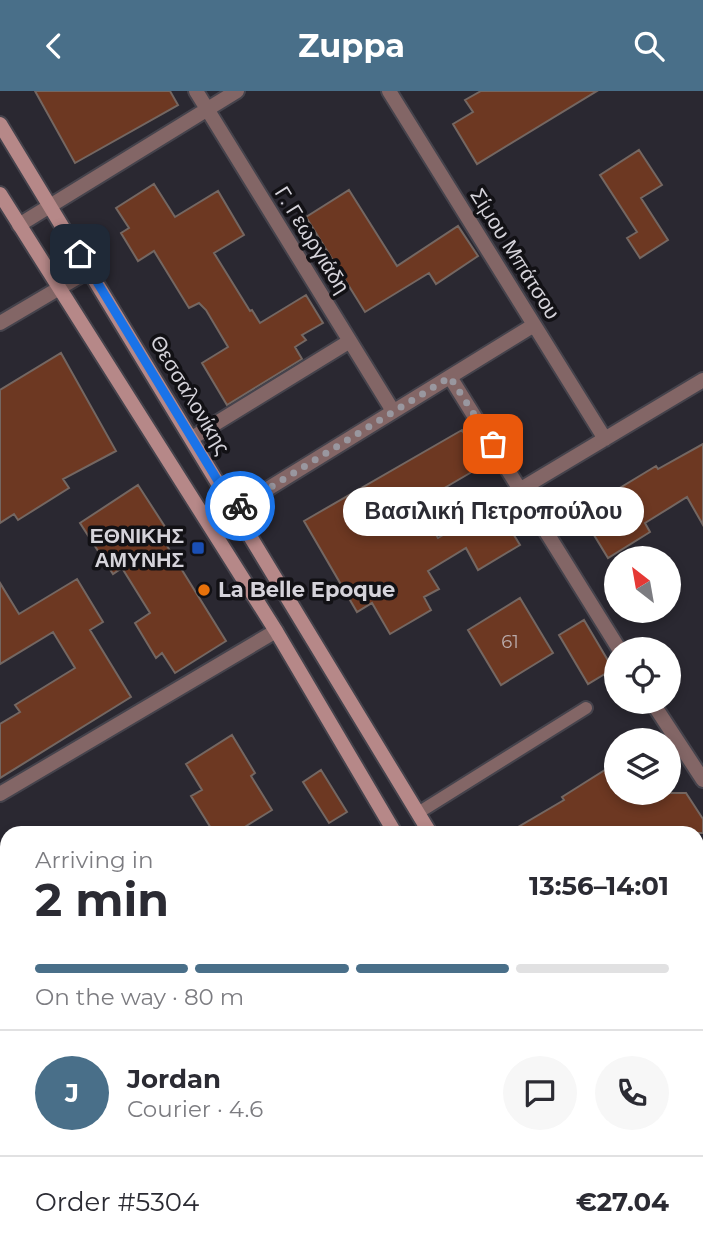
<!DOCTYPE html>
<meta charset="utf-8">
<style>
:root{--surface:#fff;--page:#f7f7f7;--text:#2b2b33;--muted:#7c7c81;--line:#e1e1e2;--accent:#496f89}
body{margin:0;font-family:Montserrat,sans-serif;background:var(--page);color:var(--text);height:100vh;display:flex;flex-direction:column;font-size:26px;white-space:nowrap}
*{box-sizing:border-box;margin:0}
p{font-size:23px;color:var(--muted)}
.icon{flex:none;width:38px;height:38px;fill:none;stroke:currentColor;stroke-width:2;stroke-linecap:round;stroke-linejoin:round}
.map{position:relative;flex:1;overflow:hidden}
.sheet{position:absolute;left:0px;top:735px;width:704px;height:434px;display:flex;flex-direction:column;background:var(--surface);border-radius:21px 21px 0 0;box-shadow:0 4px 10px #0003}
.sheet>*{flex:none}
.needle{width:46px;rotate:329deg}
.tools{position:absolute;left:604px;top:455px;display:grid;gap:14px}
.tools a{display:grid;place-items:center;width:77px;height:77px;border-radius:50%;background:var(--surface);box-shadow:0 4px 10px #0003;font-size:35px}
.pin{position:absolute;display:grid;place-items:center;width:60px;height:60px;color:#fff;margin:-30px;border-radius:14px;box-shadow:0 4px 10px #0006}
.courier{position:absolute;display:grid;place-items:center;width:70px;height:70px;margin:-35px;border:5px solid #1a73e8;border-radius:50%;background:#fff;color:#222;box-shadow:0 2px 9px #0007}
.bubble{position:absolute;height:49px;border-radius:24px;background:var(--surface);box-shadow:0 4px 10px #0003;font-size:23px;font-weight:700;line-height:49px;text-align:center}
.summary em{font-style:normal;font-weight:700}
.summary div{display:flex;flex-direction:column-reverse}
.summary{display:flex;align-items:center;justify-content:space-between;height:119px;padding:0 35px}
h1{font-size:46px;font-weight:700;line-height:52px}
.bar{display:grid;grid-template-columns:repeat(4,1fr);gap:10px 7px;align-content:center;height:84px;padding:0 35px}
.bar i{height:9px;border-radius:5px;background:var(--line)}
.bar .selected{background:var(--accent)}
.bar p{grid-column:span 4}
.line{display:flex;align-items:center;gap:18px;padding:0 35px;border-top:2px solid var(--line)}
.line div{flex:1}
.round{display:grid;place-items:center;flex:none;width:74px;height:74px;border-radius:37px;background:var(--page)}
header{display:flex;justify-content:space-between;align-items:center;height:91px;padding:0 35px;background:var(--accent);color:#fff;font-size:32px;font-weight:700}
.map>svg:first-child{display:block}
.building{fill:#6d3822;stroke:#746762;stroke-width:2}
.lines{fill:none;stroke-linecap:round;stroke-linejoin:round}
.service-casing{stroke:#45434c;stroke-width:16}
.minor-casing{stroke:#45434c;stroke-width:18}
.tertiary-casing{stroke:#45434c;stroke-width:18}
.secondary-casing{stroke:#45434c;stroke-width:18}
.service{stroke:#836666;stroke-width:12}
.minor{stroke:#836666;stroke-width:14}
.tertiary{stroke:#836666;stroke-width:14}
.secondary{stroke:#b68888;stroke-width:14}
.done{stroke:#99979f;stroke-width:7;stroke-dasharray:0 12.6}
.route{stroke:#1a73e8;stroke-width:9}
.transit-dot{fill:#1a4fb4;stroke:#121115;stroke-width:2.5}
.food-dot{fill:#e8710a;stroke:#121115;stroke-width:2.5}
.labels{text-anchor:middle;stroke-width:7;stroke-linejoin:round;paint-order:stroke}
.number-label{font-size:18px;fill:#bbacac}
.street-label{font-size:21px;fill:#d5d3da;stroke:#121115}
.poi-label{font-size:21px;font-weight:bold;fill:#d5d3da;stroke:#121115;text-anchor:end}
</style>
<header><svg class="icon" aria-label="back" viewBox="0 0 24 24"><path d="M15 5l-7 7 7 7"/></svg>Zuppa<svg class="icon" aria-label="search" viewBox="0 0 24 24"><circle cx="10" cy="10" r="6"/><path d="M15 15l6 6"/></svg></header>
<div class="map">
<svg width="703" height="1169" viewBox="0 0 703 1169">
<rect width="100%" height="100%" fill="#2a2831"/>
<path class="building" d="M35 0H170L178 14 75 72Z
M481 0H597L477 73 453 33 473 21 465 9Z
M639 59 662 94 641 107 668 149 640 167 627 147 637 141 600 84Z
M154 93 175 126 218 100 244 144 214 162 250 220 252 219 260 232 306 204 323 232 302 244 306 249 295 256 302 268 227 314 202 272 228 256 206 219 199 212 189 217 154 160 138 170 121 142 129 137 116 117Z
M349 99 397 175 458 135 478 165 436 193 429 182 365 221 306 126Z
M61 262 116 360 63 388 69 397 18 429 14 423 0 432V299Z
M462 339 482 375 417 413 438 447 495 413 520 454 478 479 466 457 428 480 439 498 424 506 431 519 390 543 372 512 357 521 304 430Z
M703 353V434L687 406 645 432 650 441 608 467 580 421 656 375 658 378Z
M138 394 171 445 164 450 226 550 175 582 162 562 156 567 135 532 150 522 122 477 113 483 80 432Z
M77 488 103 531 90 539 131 606 0 687V633L20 621 15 614 75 577 53 541 0 573V492L19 523Z
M520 507 553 562 501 594 468 539Z
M584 529 613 578 588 593 559 544Z
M232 644 255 682 251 685 272 719 235 742H214L191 705 202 699 186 673Z
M616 672V702H686L703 728V742H508L564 709 562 706Z
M321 679 347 721 329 732 303 691Z"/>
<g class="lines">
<g class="service-casing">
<path id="service" d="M418 722 586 617"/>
</g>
<g class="minor-casing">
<path id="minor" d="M196 0 393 320
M389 0 605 348
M19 134 237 0
M0 232 90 179
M450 286 619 558
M192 347 350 250
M521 398 703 289
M235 418 534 234
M652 611 703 689
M0 703 276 540
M0 1079 7 1090
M52 1162 56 1169
M178 1169 190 1162"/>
</g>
<g class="tertiary-casing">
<path id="tertiary" d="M696 976 703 972"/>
</g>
<g class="secondary-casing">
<path id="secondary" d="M0 33 430 742
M0 103 276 540 395 742
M696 1161 703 1169
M659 1162 665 1169"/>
</g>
<use href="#service" class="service"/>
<use href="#minor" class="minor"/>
<use href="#tertiary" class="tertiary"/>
<use href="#secondary" class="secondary"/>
</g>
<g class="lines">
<path class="done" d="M240 415 450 286 493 353"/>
<path class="route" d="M80 163 235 418 240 415"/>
</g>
<rect class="transit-dot" x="191" y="450" width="14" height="14" rx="3.5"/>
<circle class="food-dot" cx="204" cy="499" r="7"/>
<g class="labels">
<g class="number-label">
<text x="510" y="557">61</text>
</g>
<g class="street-label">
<text transform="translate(312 149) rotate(58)" y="7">Γ. Γεωργιάδη</text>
<text transform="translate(515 163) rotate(58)" y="7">Σίμου Μπάτσου</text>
<text transform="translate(190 304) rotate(59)" y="7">Θεσσαλονίκης</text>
</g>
<g class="poi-label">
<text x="184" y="452">ΕΘΝΙΚΗΣ<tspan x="184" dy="24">ΑΜΥΝΗΣ</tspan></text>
<text x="218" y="506" text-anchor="start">La Belle Epoque</text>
</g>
</g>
</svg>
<div class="tools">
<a><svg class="needle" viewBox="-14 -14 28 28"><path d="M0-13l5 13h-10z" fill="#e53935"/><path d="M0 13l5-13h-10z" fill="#7c7c81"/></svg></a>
<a><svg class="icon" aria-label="locate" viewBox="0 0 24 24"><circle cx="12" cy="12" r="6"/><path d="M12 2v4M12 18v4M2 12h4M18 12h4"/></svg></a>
<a><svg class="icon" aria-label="layers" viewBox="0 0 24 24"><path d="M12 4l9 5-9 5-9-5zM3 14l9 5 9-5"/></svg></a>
</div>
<div class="pin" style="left:493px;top:353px;background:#ea580c"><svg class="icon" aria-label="bag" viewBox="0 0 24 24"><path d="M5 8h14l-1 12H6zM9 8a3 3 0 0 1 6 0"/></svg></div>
<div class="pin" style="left:80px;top:163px;background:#1f2937"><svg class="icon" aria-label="home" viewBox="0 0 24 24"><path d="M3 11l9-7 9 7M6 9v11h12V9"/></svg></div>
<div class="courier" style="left:240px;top:415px"><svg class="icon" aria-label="bike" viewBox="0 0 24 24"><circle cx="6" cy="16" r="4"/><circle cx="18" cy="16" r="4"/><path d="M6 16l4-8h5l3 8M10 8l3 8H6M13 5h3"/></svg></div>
<div class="bubble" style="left:343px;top:396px;width:301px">Βασιλική Πετροπούλου</div>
<section class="sheet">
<div class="summary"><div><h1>2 min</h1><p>Arriving in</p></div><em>13:56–14:01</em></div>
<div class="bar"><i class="selected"></i><i class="selected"></i><i class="selected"></i><i></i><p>On the way · 80 m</p></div>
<div class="line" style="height:126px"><b class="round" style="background:var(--accent);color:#fff">J</b><div><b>Jordan</b><p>Courier · 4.6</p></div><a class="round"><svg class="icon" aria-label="chat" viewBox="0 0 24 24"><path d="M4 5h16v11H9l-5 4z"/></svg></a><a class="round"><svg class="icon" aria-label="phone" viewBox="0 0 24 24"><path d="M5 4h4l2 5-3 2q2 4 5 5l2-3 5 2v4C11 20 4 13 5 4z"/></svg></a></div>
<div class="line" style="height:91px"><div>Order #5304</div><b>€27.04</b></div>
</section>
</div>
